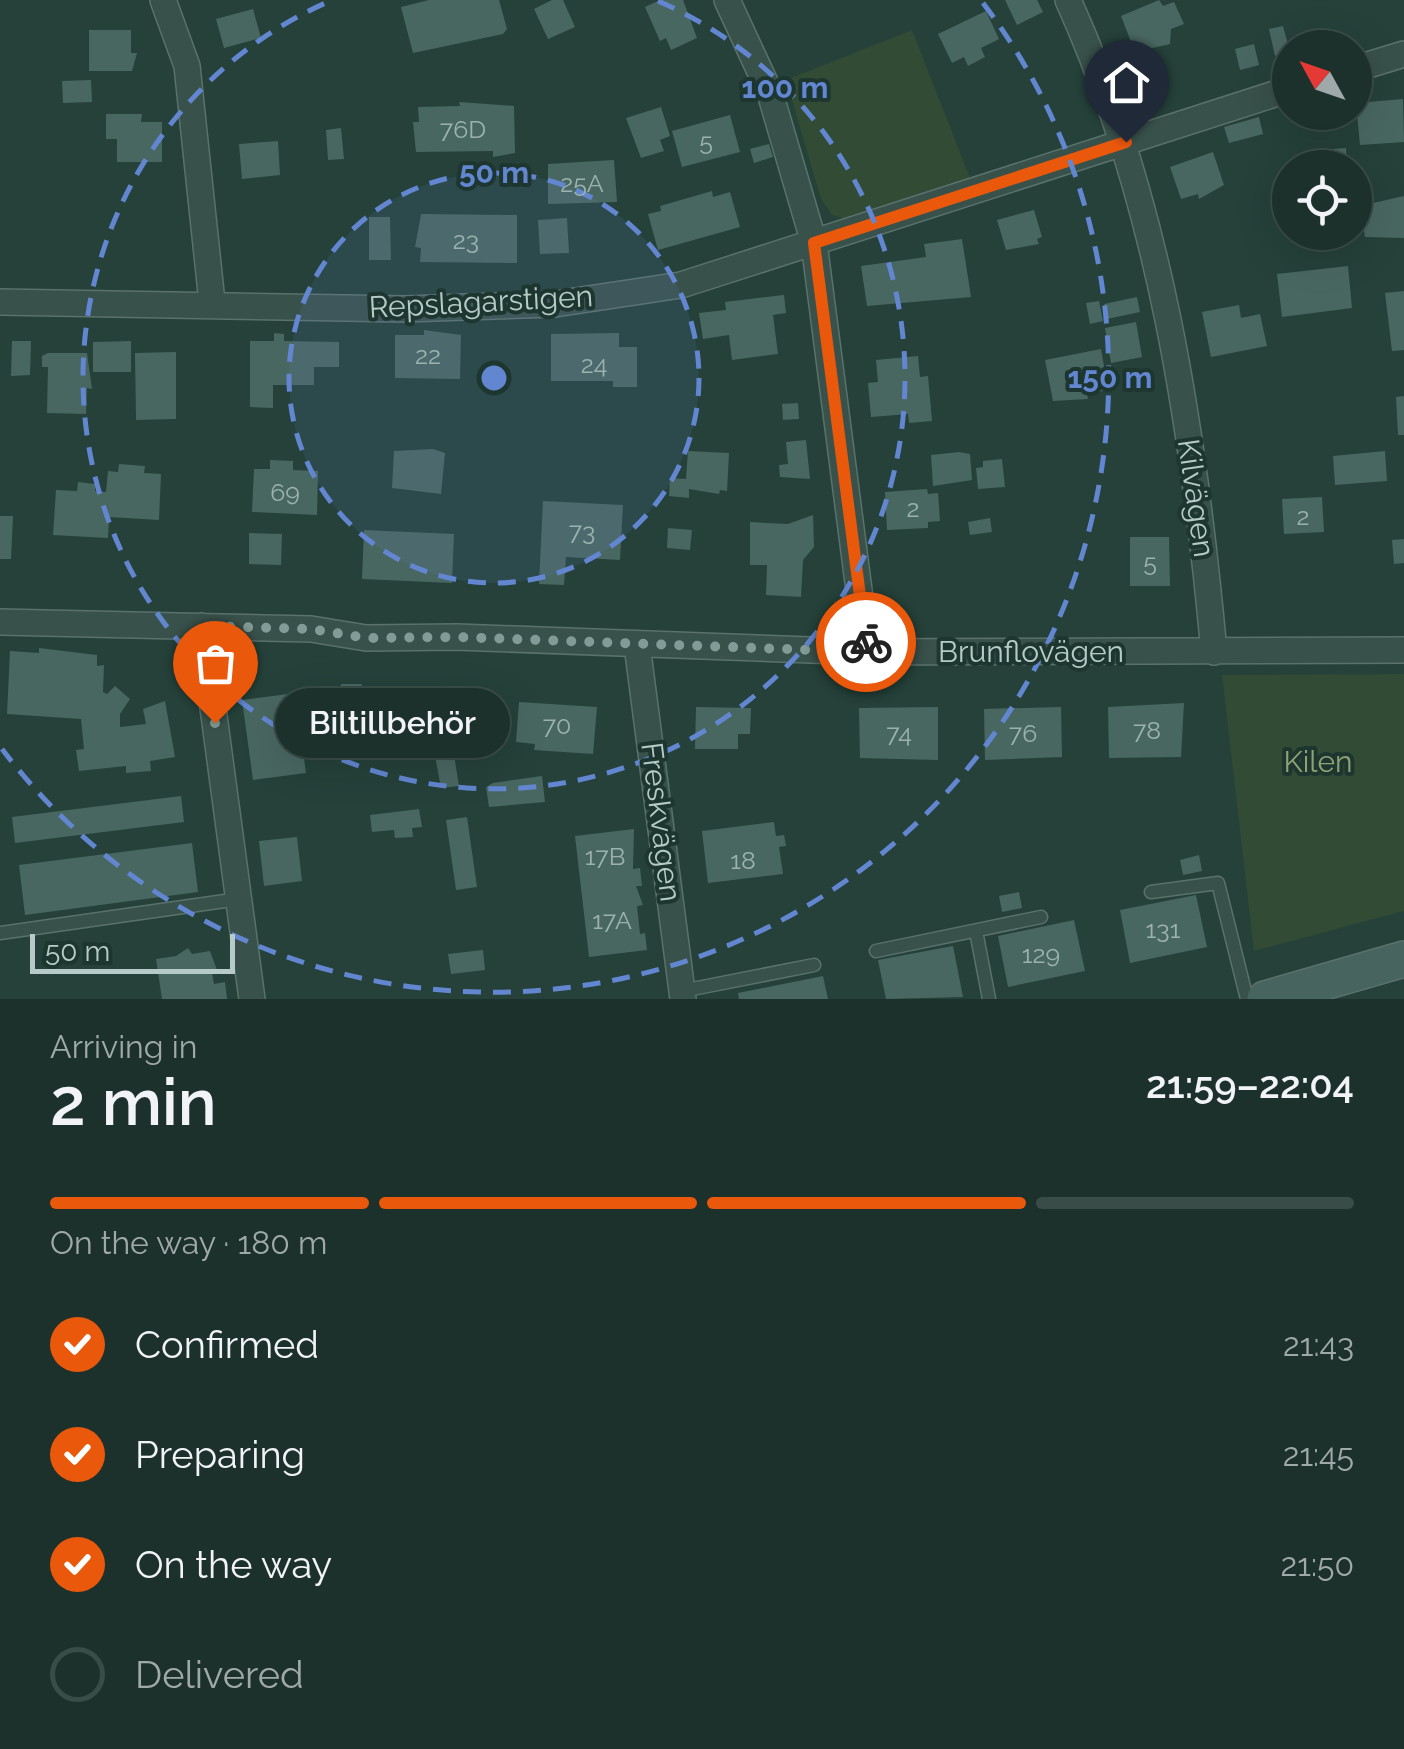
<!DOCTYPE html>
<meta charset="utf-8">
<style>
:root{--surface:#1c312c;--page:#293d38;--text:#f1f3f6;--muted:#a0a9a9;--line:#3a4c48;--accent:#ea580c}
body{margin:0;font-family:Raleway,sans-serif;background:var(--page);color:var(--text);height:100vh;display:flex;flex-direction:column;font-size:38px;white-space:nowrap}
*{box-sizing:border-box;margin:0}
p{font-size:32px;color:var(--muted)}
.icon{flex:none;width:55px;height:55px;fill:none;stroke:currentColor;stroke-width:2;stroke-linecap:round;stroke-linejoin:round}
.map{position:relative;height:999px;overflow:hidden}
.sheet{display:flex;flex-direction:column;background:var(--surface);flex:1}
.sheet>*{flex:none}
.needle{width:65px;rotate:310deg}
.buttons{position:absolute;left:1272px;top:30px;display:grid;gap:20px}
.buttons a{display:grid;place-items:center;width:100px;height:100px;border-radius:50%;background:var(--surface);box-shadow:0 10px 40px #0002,0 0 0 2px var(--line);font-size:50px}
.scale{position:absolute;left:30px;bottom:25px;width:205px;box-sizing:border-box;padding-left:10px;border:5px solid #b6cbc7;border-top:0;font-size:28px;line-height:35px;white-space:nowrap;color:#b6cbc7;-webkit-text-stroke:8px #1e3630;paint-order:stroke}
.pin{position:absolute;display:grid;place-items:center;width:85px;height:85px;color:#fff;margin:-102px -42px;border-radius:50% 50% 50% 0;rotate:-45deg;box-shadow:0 0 10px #0007}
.pin .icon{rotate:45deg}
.courier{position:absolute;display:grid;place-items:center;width:100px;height:100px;margin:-50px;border:8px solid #ea580c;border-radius:50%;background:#fff;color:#222;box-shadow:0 2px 12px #0007}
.bubble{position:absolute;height:70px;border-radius:35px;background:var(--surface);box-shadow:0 10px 40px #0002,0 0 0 2px var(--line);font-size:32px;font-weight:600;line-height:70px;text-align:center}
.summary em{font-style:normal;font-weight:600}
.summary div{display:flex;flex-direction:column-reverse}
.summary{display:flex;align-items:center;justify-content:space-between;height:170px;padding:0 50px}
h1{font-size:65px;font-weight:600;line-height:75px}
.bar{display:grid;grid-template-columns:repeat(4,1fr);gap:15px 10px;align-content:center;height:120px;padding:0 50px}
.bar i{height:12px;border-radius:8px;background:var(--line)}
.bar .active{background:var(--accent)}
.bar p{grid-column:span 4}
ol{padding:0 50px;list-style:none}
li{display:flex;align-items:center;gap:30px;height:110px}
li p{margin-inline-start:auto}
li .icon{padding:10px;border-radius:50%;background:var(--accent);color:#fff;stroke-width:4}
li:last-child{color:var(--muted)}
li i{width:55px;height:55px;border:5px solid var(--line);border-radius:50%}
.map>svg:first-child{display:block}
.green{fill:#314b35}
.building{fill:#496761}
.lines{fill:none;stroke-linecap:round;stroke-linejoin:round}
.lane-casing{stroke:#5a716c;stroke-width:15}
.street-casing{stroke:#5a716c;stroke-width:28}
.secondary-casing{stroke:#5a716c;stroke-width:38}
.lane{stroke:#39514b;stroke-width:12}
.street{stroke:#39514b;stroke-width:25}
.secondary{stroke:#47645e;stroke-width:35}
.done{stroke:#839b96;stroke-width:10;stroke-dasharray:0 18}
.route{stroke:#ea580c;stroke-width:12}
.ring{fill:none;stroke:#6286d0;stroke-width:5;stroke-dasharray:18 12}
.labels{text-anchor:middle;stroke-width:8;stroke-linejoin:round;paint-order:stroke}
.number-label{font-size:25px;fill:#9bb2ae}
.street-label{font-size:30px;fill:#b6cbc7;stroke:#1e3630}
.park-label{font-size:30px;fill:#8fa274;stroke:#1e3630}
.centre{fill:#6286d0;stroke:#1e3630;stroke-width:5}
.ring-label{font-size:30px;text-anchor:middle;font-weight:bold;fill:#6286d0;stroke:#1e3630;stroke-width:8;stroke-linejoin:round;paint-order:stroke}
</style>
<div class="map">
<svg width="1404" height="999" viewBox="0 0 1404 999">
<rect width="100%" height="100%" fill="#25413a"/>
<path class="green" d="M912 30 970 178 848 220 832 215 821 199 786 80Z
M1404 674V911L1254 951 1222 675Z"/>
<path class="building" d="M429 0H499L507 29 503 34 413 53 401 7Z
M552 0H563L575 27 548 39 534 9Z
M660 0H683L697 38 671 50 666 38 660 41 645 7Z
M1005 0H1037L1043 12 1017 25Z
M1159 0 1163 6 1174 2 1184 24 1171 29 1170 44 1135 52 1121 16Z
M253 9 261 38 224 48 216 19Z
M986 11 999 39 981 48 985 57 968 66 964 57 952 63 938 34Z
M1283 26 1290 52 1275 56 1269 29Z
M89 30H131V53H137L132 71H89Z
M1254 44 1259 65 1240 70 1235 49Z
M91 80 92 102 63 103 62 81Z
M1403 99 1404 142 1360 145 1356 103Z
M459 102 514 106 515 153 493 157V151L416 152 413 122H419L418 107 460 106Z
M661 107 670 136 660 140 664 151 641 158 626 118Z
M106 114H142L141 122H162V162H117V139H106Z
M730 115 740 152 682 167 672 131Z
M1259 117 1263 134 1229 143 1224 127Z
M341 128 344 159 328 160 326 130Z
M278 141 280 175 242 179 239 144Z
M769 144 773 157 754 163 750 149Z
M1346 148 1347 164 1320 167 1319 150Z
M1213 152 1224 185 1199 199 1198 194 1181 199 1170 167Z
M614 160 617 202 548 204V164Z
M712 191 713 197 730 192 740 227 658 250 648 214 661 211 660 206Z
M1404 196V238L1365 237 1360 206Z
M1034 210 1042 237 1037 239 1039 244 1006 250 997 220Z
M421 214 517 215V263L420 262 421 248 415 247Z
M369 217H390L391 260H369Z
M567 218 569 253 540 254 538 220Z
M962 239 971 297 867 306 861 266 926 257 924 244Z
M1348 266 1352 308 1282 317 1277 274Z
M1404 291V350L1392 351 1385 293Z
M784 295 786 313 773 315 778 354 732 360 729 335 703 339 699 313 726 310 725 302Z
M1137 297 1140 312 1107 319 1104 304Z
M1099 301 1103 321 1090 324 1086 303Z
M1239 305 1241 318 1260 314 1267 346 1211 357 1202 312Z
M1136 322 1142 357 1111 363 1105 328Z
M424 330 461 335 460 379 395 378V335H424Z
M274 333 284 334V341L339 342V367H314V385H273V408L250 407V341H274Z
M619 333V347H637V387H613V381H551V334Z
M12 341H31L30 375 11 376Z
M131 341V372H93V342Z
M1101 349 1108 390 1087 394 1088 399 1053 401 1045 360Z
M176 352V419L136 420 135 353Z
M48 353H87L92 389 87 388 86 414 47 413 48 367H42V356Z
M918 356 920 377 928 376 932 421 909 423 908 414 871 417 868 383 878 382 876 360Z
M1404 396V435H1398L1396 397Z
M798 403 799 419 783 420 782 404Z
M806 440 810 479 780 477 779 465 788 464 786 442Z
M433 449 445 453 441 494 392 488 394 451Z
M688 451 729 453 727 491 720 490 719 494 689 489V498L669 496 670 478 686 479Z
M1385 451 1387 481 1335 485 1333 456Z
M959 452 970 454 972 480 933 486 931 455Z
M1002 459 1005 487 978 489 976 468 983 467V461Z
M270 460 293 461V470L318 471 317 515 252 512 254 469H270Z
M119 464 145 466 144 473 161 474 159 520 109 517 108 538 53 535 56 490 77 491 78 482 95 484V491L106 492 108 471 118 472Z
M927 489 928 494 938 493 940 521 928 522V528L887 530 885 492Z
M1322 497 1324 532 1284 534 1282 499Z
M543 501 623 505 620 560 566 557 564 585 539 584Z
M813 515 814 547 803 560 801 597 766 595 767 565H750V522L788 524Z
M0 516H13L11 559H0Z
M990 518 992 532 970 535 968 522Z
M668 528 692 530 690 550 667 548Z
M364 530 454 534 452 583 362 579Z
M249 533 282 534 281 565 249 564Z
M1130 537H1169L1170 586H1130Z
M1404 539V563L1394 564 1392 540Z
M39 648 97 655V666L104 665 103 692 107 694 115 686 130 699 120 714V727L146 724 143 709 165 701 175 757 150 761 151 771 126 773V766L79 771 76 750 84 749 81 719 7 714 10 651 39 653Z
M341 684H362L361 699 412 701 410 745 355 743 356 717 339 716Z
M295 693 306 773 253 780 242 700Z
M519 702 597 707 593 754 534 750 535 744 516 742Z
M1184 703 1181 757 1109 758 1108 707Z
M696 707 751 708 750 734H738V749H695Z
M938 707V760L860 758 859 708Z
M1061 707 1062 757 985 760 984 709Z
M452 742 459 786 441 788 433 745Z
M542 776 545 802 489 807 486 787 493 783Z
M181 796 184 822 15 843 12 817Z
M419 809 422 827 412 828 413 837 395 838 394 830 372 832 370 815Z
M467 817 477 887 456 890 446 820Z
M774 822 776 836 784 835 786 846 779 847 783 874 708 883 702 831Z
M634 829 633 869 640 868 642 886H636L643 905 637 906 640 934 645 933 647 950 589 957 575 836Z
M297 837 302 881 264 886 259 841Z
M192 843 198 892 25 915 19 865Z
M1199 855 1202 871 1183 875 1180 860Z
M1019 892 1022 908 1002 912 999 896Z
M1196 895 1207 947 1130 963 1120 910Z
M1074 920 1085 971 1008 987 998 936Z
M953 946 963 997 886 999 878 960Z
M188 948 192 954 210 951 217 970 212 973 214 984 225 982 227 999H162L156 959 176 956Z
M483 950 485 970 451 974 448 954Z
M823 976 828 999H739L738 993Z"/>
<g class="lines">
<g class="lane-casing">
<path id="lane" d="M1151 892 1218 883 1247 999
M976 931 989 999
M0 933 239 899
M876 951 1041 917
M682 991 814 965"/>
</g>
<g class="street-casing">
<path id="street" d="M163 0 187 66 212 302
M727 0 770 93 814 243 867 652
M1068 0C1160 203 1194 432 1214 652
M1355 69 1404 54
M0 302 405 309 555 304 681 285 1290 89
M0 622 311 629 366 638 457 637 867 652 1404 650
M202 626 252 999
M637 645 683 999"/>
</g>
<g class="secondary-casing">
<path id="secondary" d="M1265 999 1404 959"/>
</g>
<use href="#lane" class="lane"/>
<use href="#street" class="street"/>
<use href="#secondary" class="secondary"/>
</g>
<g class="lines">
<path class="done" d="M215 723 202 626 311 629 366 638 457 637 867 652 866 642"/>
<path class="route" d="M866 642 814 243 1126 142"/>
</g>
<circle cx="494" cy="378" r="205" fill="#6286d0" fill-opacity=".12"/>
<g class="ring">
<circle cx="494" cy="378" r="205"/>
<path d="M658 1A411 411 0 1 1 330 1"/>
<path d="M983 3A616 616 0 1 1 2 749"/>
</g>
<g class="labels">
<g class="number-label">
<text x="463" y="138">76D</text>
<text x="706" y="150">5</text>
<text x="582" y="192">25A</text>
<text x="466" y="249">23</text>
<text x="428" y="364">22</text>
<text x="594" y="373">24</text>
<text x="285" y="501">69</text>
<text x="913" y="517">2</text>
<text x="1303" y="525">2</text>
<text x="582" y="540">73</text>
<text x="1150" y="571">5</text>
<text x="557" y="734">70</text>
<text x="1147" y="739">78</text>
<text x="899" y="742">74</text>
<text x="1023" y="742">76</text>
<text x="605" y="865">17B</text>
<text x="743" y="869">18</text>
<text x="612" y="929">17A</text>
<text x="1163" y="938">131</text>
<text x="1041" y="963">129</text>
</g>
<g class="street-label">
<text transform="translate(481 302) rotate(-3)" y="10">Repslagarstigen</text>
<text transform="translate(1196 498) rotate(82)" y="10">Kilvägen</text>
<text x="1031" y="662">Brunflovägen</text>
<text transform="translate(661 822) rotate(83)" y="10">Freskvägen</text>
</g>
<g class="park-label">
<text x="1318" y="772">Kilen</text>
</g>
</g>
<circle cx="494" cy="378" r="15" class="centre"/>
<g class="ring-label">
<text x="785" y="98">100 m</text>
<text x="494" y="183">50 m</text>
<text x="1110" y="388">150 m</text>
</g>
</svg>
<div class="buttons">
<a><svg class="needle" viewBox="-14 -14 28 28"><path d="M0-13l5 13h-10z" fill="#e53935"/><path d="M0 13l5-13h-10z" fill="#a0a9a9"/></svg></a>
<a><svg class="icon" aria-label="locate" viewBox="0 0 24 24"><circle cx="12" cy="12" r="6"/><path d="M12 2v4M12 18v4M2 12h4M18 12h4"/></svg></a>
</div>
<div class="scale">50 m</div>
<div class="pin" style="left:215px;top:723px;background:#ea580c"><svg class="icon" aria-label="bag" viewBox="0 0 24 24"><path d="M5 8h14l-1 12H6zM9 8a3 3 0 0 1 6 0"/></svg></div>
<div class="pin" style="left:1126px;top:142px;background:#1f2937"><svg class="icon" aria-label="home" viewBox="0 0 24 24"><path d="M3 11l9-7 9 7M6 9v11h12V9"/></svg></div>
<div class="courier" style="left:866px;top:642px"><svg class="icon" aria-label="bike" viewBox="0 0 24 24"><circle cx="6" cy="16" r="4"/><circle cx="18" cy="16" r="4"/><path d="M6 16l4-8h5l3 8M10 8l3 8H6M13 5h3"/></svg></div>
<div class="bubble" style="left:275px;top:688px;width:235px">Biltillbehör</div>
</div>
<section class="sheet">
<div class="summary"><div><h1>2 min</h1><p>Arriving in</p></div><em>21:59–22:04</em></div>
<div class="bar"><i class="active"></i><i class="active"></i><i class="active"></i><i></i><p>On the way · 180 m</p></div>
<ol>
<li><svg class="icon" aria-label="check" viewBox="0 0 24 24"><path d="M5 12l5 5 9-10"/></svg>Confirmed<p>21:43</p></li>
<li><svg class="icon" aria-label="check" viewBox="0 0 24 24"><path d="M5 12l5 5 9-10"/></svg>Preparing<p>21:45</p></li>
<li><svg class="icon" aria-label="check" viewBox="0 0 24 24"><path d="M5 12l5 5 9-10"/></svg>On the way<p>21:50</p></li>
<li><i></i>Delivered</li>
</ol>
</section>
